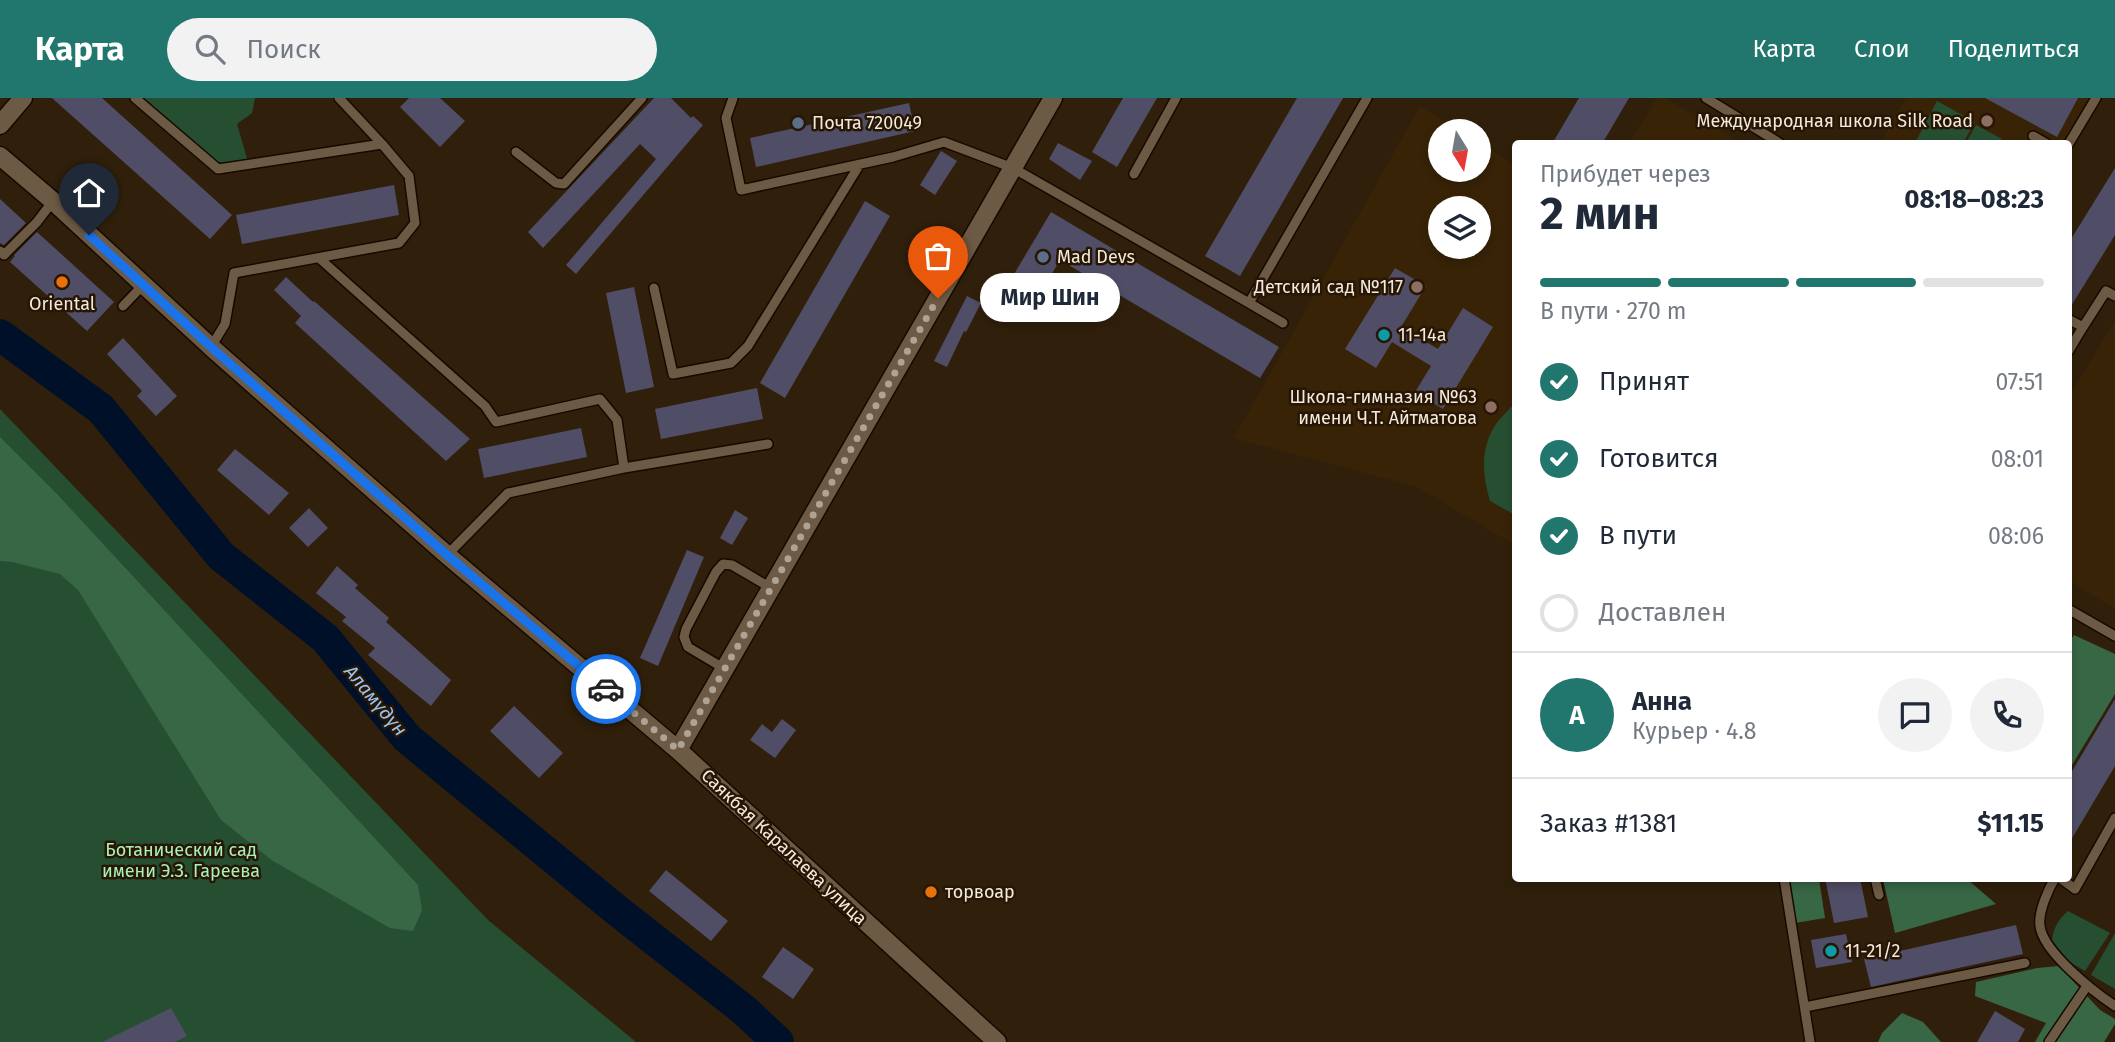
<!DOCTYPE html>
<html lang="ru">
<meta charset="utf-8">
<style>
:root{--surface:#fff;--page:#f2f2f3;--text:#1f2937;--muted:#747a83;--line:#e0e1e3;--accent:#21766d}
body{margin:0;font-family:"Fira Sans",sans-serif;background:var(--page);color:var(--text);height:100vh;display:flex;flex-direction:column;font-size:26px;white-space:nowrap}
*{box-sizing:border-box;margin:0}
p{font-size:23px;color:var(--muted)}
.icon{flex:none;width:38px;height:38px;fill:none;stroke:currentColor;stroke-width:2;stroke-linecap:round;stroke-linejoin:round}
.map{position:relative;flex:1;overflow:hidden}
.panel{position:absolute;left:1512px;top:42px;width:560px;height:742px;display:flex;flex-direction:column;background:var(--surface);border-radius:7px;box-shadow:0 4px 10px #0003}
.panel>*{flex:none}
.needle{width:46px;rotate:169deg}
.tools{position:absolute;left:1428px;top:21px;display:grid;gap:14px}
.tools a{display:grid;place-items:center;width:63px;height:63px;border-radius:50%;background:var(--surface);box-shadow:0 4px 10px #0003;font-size:35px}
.pin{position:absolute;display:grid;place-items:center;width:60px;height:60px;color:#fff;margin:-72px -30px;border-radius:50% 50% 50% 0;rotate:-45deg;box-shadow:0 0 7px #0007}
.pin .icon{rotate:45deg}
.courier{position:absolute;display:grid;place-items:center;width:70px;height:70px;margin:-35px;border:5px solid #1a73e8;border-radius:50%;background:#fff;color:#222;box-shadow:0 2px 9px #0007}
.bubble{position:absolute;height:49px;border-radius:24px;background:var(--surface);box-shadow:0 4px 10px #0003;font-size:23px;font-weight:700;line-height:49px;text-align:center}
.head em{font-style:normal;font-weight:700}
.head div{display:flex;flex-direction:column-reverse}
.head{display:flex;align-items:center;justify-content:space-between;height:119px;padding:0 28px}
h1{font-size:46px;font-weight:700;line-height:52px}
.bar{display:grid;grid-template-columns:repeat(4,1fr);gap:10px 7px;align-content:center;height:84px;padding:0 28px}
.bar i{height:9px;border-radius:5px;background:var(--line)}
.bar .selected{background:var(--accent)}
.bar p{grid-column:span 4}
.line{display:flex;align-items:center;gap:18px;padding:0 28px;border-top:2px solid var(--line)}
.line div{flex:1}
.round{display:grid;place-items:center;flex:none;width:74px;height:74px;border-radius:37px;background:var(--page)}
ol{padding:0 28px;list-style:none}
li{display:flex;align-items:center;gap:21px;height:77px}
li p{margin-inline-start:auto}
li .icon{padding:7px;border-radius:50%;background:var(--accent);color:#fff;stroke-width:4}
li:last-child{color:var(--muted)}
li i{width:38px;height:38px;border:4px solid var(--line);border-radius:50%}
header{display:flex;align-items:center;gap:42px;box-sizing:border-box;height:98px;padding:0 35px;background:var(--accent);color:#fff}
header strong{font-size:33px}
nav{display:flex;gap:38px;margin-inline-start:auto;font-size:24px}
.search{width:490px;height:63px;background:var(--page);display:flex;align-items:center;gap:18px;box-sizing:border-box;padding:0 24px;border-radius:38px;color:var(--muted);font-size:26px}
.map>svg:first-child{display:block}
.built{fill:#382307;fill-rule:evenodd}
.green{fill:#264f32}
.forest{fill:#386745}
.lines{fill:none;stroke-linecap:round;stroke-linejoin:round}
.river{stroke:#001029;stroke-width:32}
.building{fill:#504d66}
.lane-casing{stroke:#170900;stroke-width:12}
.street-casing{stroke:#170900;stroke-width:21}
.lane{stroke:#6d5a44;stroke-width:9}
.street{stroke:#6d5a44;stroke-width:18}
.done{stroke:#afa394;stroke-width:7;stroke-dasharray:0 12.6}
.route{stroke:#1a73e8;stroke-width:9}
.education-dot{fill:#8d6e63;stroke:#261603;stroke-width:2.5}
.service-dot{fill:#5c6f8a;stroke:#261603;stroke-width:2.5}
.food-dot{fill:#e8710a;stroke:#261603;stroke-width:2.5}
.culture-dot{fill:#0f9aa8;stroke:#261603;stroke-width:2.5}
.labels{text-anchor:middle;stroke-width:5;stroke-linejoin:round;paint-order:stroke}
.poi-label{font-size:18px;fill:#f4e9dd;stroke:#261603;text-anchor:start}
.street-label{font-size:18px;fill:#f4e9dd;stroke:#261603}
.park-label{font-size:18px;fill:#a8f1ba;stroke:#261603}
.water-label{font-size:19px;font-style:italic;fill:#98c5f6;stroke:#261603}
</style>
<header>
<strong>Карта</strong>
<div class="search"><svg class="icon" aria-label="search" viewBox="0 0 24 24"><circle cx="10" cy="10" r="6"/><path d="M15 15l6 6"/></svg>Поиск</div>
<nav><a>Карта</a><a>Слои</a><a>Поделиться</a></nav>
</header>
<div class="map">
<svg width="2115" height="944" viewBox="0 0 2115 944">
<rect width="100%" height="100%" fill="#30200b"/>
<path class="built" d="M1657 0H1665L1741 45H1629Z
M1906 0H2093L2068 45 1880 46Z
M1420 8 1461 33H1440V72H1479V44L1515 67V447L1417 389 1234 340ZM1440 110H1479V149H1440Z
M2115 223V511L2069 483 2068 300Z"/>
<path class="green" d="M142 0H255L252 15 237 26 248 64 220 68Z
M1937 3 1975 24 1963 45H1915Z
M1976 27 2002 41 1999 45H1966Z
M1515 308H1516L1515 417 1490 403C1483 379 1480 354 1493 331 1497 323 1505 316 1511 309Z
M0 311 488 822 636 944H0Z
M2068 813 2110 835 2085 873 2068 863 2052 842C2054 829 2058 822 2068 813Z
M2115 835V891L2091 877Z"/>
<path class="forest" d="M0 339 57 396 418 787 422 812 413 833 390 830 273 763 221 722 78 492 60 476 12 464 0 463Z
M2074 537 2115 556V596L2069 672 2068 546Z
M1789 781H1819L1825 820 1795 825Z
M1883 781H1967L1996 806 1895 835Z
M2059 868 2100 912 2115 921V926L2104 944H2035L2046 925 1975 898 1976 884 2037 870Z
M1902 915 1923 924 1941 944H1878L1882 935Z"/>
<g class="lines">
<path class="river" d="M0 237 101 311 221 458 325 540 407 640 619 814 744 912 778 944"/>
</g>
<path class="building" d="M52 0H102L232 117 210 141Z
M409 0H440L465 23 440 49 400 9Z
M654 0H671L691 20 693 18 703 27 576 176 566 167 656 61 640 46 543 150 528 134Z
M1123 0H1157L1117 69 1092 54Z
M1297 0H1343L1240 178 1205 158Z
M1579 0H1629L1602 46H1552Z
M1985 0H2078L2057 39Z
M909 5 915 33 756 69 750 40Z
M1058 45 1092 63 1080 82 1049 61Z
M941 53 957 63 935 97 920 87Z
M2115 70V137L2068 213V146Z
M394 87 399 117 242 146 236 117Z
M0 101 26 125 4 147 0 145Z
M865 103 890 118 785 300 760 285Z
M1051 114 1279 249 1260 280 1060 162 1035 204 1007 188Z
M37 134 114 204 87 233 10 164 15 158 14 157Z
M1395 170 1426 188 1401 229 1438 251 1463 210 1493 229 1443 311 1415 294 1431 268 1392 244 1376 270 1345 251Z
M286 179 313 204 314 203 470 341 446 363 295 225 301 218 274 192Z
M634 189 654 289 626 295 606 195Z
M967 198 981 205 966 234 964 233 947 269 934 263Z
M123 240 177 298 156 318 137 298 142 293 107 256Z
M757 290 763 321 661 341 655 311Z
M581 330 587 359 484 380 478 351Z
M235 351 289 395 269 417 217 372Z
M309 410 328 430 308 449 289 430Z
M735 412 748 420 732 447 720 440Z
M687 452 704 459 658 568 640 560Z
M337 468 358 487 355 490 389 520 386 524 451 582 431 608 368 557 375 550 342 523 346 519 316 495Z
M2115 601V668L2068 747V680Z
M514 608 563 655 539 680 490 633Z
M782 621 796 632 775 660 750 642 762 626 772 634Z
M666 772 728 823 711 843 649 793Z
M1825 780H1860L1868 819 1834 825Z
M2016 827 2023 856 1871 889 1864 861Z
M1846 836 1852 864 1816 870 1811 842Z
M783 849 814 871 793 901 762 879Z
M171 910 187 938 175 944H102Z
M1995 913 2025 931 2018 944H1977Z"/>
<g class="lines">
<g class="lane-casing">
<path id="lane" d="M135 0 218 71 382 46
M733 0 726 20 741 92 893 59 944 44 1013 70 1249 205 1367 0
M1706 0 1781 46
M2033 38 2047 46
M2068 47 2096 0
M516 54 556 85 564 86 642 0
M1134 76 1176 0
M0 153 4 157 37 124 53 103
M319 160 485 308 496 324 600 301 617 322 624 370
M654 190 673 276 731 265 748 248 860 66
M1249 205 1283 225
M123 208 144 186
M2068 221 2083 229 2106 193 2115 198
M211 249 225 226 234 175 399 145 415 125 409 78 382 46 339 0
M2068 254 2083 229
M447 457 508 395 624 370 768 346
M2068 511 2115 538
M725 571 688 549 684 539 686 531 716 474 723 466 732 467 771 490
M1784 780 1810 944
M1875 780 1879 797
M2055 780C2048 792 2038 814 2040 828 2043 854 2094 894 2115 908
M2060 780 2075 791 2115 720
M1805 909 2025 865
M2049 944 2087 888"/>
</g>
<g class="street-casing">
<path id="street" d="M0 27 23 0
M0 58 53 103 211 249 447 457 678 652 997 944
M678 652 1053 0"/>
</g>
<use href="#lane" class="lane"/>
<use href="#street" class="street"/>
</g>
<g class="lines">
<path class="done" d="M606 591 678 652 938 200"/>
<path class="route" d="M89 137 211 249 447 457 606 591"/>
</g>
<g class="education-dot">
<circle cx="1987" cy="23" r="7"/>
<circle cx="1417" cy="189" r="7"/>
<circle cx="1491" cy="309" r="7"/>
</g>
<g class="service-dot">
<circle cx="798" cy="25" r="7"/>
<circle cx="1043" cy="159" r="7"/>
</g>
<g class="food-dot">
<circle cx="62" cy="184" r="7"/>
<circle cx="931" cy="794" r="7"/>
</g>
<g class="culture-dot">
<circle cx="1384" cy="237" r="7"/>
<circle cx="1831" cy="853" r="7"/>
</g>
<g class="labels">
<g class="poi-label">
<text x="1973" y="29" text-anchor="end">Международная школа Silk Road</text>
<text x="812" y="31">Почта 720049</text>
<text x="1057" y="165">Mad Devs</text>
<text x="1403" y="195" text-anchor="end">Детский сад №117</text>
<text x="62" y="212" text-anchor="middle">Oriental</text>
<text x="1398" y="243">11-14а</text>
<text x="1477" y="305" text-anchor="end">Школа-гимназия №63<tspan x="1477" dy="21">имени Ч.Т. Айтматова</tspan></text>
<text x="945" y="800">торвоар</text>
<text x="1845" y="859">11-21/2</text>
</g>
<g class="street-label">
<text transform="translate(784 749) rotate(43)" y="6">Саякбая Каралаева улица</text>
</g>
<g class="park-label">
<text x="181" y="758">Ботанический сад<tspan x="181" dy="21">имени Э.З. Гареева</tspan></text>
</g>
<g class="water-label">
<text transform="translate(376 602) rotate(50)" y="7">Аламүдүн</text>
</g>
</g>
</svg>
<div class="tools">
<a><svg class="needle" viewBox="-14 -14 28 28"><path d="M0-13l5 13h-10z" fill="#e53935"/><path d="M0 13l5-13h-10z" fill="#747a83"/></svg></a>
<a><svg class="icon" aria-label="layers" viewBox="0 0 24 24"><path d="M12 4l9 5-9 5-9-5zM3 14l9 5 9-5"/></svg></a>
</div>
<div class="pin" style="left:938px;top:200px;background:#ea580c"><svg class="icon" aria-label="bag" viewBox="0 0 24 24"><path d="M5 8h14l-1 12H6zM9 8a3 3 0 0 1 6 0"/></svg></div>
<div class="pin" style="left:89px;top:137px;background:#1f2937"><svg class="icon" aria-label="home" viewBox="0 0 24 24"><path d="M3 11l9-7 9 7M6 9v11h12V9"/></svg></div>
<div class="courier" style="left:606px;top:591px"><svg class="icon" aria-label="car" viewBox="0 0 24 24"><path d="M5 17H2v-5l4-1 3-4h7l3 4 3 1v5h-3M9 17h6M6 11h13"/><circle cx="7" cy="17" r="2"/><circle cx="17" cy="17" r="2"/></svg></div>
<div class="bubble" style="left:980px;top:175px;width:140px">Мир Шин</div>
<section class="panel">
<div class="head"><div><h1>2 мин</h1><p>Прибудет через</p></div><em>08:18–08:23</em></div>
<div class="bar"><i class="selected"></i><i class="selected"></i><i class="selected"></i><i></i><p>В пути · 270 m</p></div>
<ol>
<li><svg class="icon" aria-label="check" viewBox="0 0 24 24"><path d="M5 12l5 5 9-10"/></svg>Принят<p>07:51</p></li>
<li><svg class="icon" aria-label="check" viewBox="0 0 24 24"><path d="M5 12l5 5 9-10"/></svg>Готовится<p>08:01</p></li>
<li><svg class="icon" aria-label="check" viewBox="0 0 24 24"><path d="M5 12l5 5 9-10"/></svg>В пути<p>08:06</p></li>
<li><i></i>Доставлен</li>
</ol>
<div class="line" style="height:126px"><b class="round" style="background:var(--accent);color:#fff">А</b><div><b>Анна</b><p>Курьер · 4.8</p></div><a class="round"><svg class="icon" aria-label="chat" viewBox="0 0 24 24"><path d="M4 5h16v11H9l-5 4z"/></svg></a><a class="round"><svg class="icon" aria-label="phone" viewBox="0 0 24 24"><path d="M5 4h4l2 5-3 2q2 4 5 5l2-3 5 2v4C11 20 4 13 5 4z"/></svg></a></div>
<div class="line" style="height:91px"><div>Заказ #1381</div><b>$11.15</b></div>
</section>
</div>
